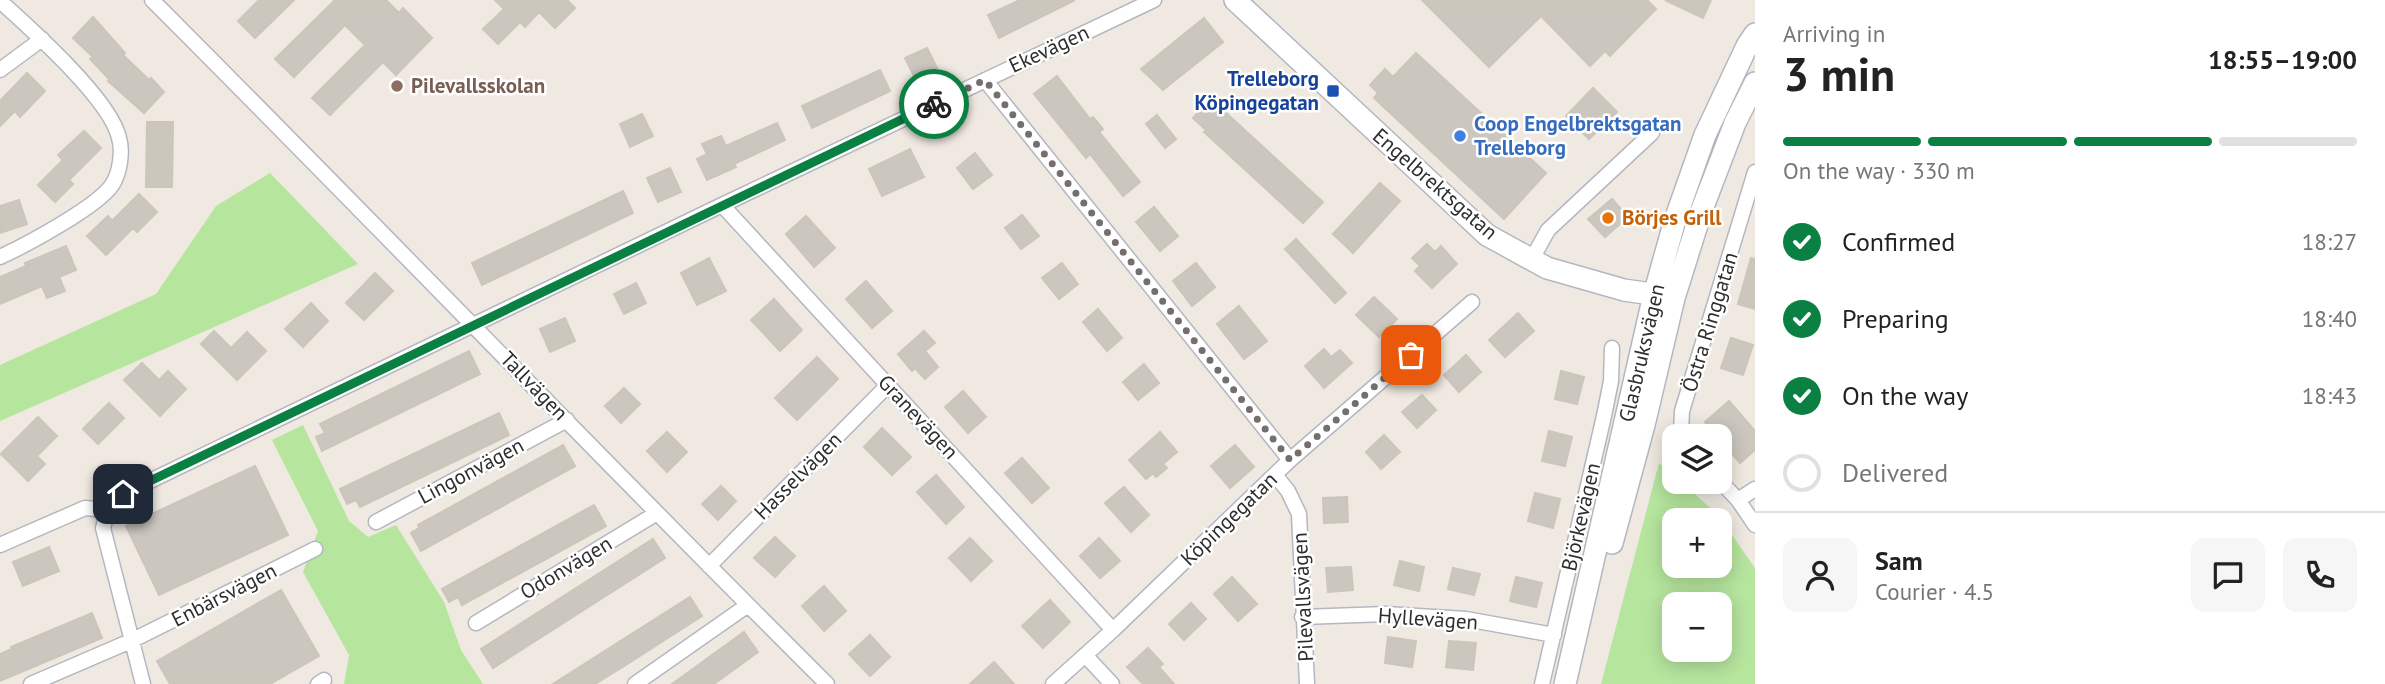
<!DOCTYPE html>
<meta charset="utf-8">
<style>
:root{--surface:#fff;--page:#f6f6f6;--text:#222;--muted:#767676;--line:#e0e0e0;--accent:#0b8043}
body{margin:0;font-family:"PT Sans",sans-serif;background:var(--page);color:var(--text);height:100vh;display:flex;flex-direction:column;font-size:26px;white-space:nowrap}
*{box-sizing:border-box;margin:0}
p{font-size:23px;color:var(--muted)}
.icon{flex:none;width:38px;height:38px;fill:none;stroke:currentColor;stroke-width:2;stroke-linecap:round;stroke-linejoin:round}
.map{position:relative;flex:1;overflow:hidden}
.drawer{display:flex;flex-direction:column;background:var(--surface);width:630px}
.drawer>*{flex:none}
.tools{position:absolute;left:1662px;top:424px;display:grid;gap:14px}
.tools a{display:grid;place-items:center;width:70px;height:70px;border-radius:14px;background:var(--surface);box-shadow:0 4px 18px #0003;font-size:35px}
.pin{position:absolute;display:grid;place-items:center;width:60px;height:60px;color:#fff;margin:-30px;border-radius:14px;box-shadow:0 4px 10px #0006}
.courier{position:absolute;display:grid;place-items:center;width:70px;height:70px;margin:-35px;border:5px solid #0b8043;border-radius:50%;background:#fff;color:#222;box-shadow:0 2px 9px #0007}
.overview em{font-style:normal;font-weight:700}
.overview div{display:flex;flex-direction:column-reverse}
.overview{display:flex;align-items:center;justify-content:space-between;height:119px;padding:0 28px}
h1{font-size:46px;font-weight:700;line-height:52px}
.bar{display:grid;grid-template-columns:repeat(4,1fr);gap:10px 7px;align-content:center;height:84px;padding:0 28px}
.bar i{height:9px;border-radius:5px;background:var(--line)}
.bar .selected{background:var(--accent)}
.bar p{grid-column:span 4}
.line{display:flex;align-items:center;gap:18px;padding:0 28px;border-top:2px solid var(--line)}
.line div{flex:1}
.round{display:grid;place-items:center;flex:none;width:74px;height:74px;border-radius:14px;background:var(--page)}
ol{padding:0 28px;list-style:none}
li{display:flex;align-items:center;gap:21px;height:77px}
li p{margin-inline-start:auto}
li .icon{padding:7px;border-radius:50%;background:var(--accent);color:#fff;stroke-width:4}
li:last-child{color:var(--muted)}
li i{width:38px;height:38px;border:4px solid var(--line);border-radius:50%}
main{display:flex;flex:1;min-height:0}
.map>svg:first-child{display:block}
.green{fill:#b6e59e;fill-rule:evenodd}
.building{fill:#cbc7bf;stroke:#cbc5ba;stroke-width:2}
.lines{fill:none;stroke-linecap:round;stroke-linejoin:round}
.minor-casing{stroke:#b4b7c1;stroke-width:17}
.secondary-casing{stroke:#b4b7c1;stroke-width:24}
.minor{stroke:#fff;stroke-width:14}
.secondary{stroke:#fff;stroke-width:21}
.done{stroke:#726f6d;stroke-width:7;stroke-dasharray:0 12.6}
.route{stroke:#0b8043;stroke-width:9}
.education-dot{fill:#8d6e63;stroke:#fff;stroke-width:2.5}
.transit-dot{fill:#1a4fb4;stroke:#fff;stroke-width:2.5}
.shop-dot{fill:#3f7fe0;stroke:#fff;stroke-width:2.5}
.food-dot{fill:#e8710a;stroke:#fff;stroke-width:2.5}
.labels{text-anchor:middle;stroke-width:5;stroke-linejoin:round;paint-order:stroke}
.street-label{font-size:21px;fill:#2e2e2e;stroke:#fff}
.transit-label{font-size:21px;font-weight:bold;fill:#164399;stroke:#fff;text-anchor:end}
.education-label{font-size:21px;font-weight:bold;fill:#785e54;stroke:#fff;text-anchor:start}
.shop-label{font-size:21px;font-weight:bold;fill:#366cbe;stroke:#fff;text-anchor:start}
.food-label{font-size:21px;font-weight:bold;fill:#c56008;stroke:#fff;text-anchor:start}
</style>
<main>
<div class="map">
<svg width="1755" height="684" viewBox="0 0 1755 684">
<rect width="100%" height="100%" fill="#efe9e1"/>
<path class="green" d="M270 173 358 264 0 421V365L156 294 216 206Z
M303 425 349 521 368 537 396 525 444 602 461 650 483 684H344L349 655 303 572 318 531 272 440Z
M1659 463 1675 477V481H1680L1718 515 1755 568V684H1601ZM1675 520H1720V565H1675ZM1675 604H1720V649H1675Z"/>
<path class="building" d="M259 0H294L255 38 238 21Z
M335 0H386L399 13 403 8 432 38 396 75 383 62 330 115 312 98 365 45 345 25 294 77 275 59Z
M495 0H567L575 8 555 28 539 12 525 27 520 22 498 44 483 29 504 9Z
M1020 0H1075L999 38 988 15Z
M1422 0H1647L1656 9 1610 56 1605 51 1590 66 1541 16 1489 67Z
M1665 0H1711L1703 18Z
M93 17 125 53 123 55 149 80 151 78 164 92 144 113 108 81 109 79 90 59 93 57 73 38Z
M1204 18 1223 42 1163 90 1141 69Z
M927 48 937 68 915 78 905 58Z
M1416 53 1546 173 1504 219 1374 98 1378 93 1370 85 1385 69 1393 77Z
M880 70 890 91 812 128 802 106Z
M27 73 45 91 20 117 15 111 0 126V101Z
M1057 76 1090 119 1093 117 1103 129 1099 132 1140 182 1123 196 1090 154 1086 158 1034 94Z
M1593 88 1617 112 1589 139 1566 116Z
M1211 99 1323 202 1303 223 1204 132 1206 130 1193 118Z
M642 114 653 136 630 147 620 124Z
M1157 115 1176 139 1165 148 1146 124Z
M147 122H173L172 187H146Z
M777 123 785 140 734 164 736 167 707 180 697 159 707 154 702 144 721 136 726 146Z
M84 131 101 148 69 180 73 184 55 202 38 185 63 160 58 155Z
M910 149 924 177 882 196 869 169Z
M975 153 992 175 973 189 957 168Z
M670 168 681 192 658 202 647 178Z
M1380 183 1400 201 1353 253 1333 234Z
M623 191 633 213 482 285 472 263Z
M139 194 157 212 137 232 133 228 106 255 87 236 108 216 112 221Z
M1612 199 1628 217 1605 237 1588 219Z
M19 200 27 224 0 233V206Z
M1154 207 1178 236 1160 251 1136 222Z
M1022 215 1039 236 1021 249 1005 228Z
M806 216 835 248 814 267 786 234Z
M1296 239 1346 293 1335 303 1285 249Z
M1427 244 1435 252 1441 246 1457 264 1432 288 1415 271 1420 266 1412 258Z
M66 246 76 270 59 277 65 291 47 298 42 286 0 304V277L26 266 25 263Z
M709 258 726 291 697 305 681 273Z
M1751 258 1755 259V309L1738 304Z
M1062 263 1078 284 1059 299 1042 278Z
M1196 263 1215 287 1192 306 1173 281Z
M375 273 393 291 364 320 346 303Z
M866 281 892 311 872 328 846 299Z
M636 283 646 303 624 314 614 294Z
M1374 297 1397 319 1379 337 1356 315Z
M774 299 802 330 780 351 751 320Z
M311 303 328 321 303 347 285 329Z
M1239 306 1267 341 1244 359 1217 324Z
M1098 309 1122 338 1107 351 1083 322Z
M1518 313 1534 331 1505 357 1489 340Z
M565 318 575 341 550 352 540 329Z
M214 331 231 348 247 332 266 351 237 380 201 344Z
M924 331 935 343 925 351 938 367 925 379 915 368 912 371 898 354Z
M1731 338 1753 345 1743 375 1721 368Z
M1324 349 1331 357 1340 350 1352 363 1324 388 1305 366Z
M469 351 480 374 322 451 316 437 325 433 320 424Z
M1466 355 1481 372 1459 392 1444 375Z
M817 357 838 379 797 420 775 398Z
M142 363 159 380 168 371 186 389 160 416 124 380Z
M1144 364 1159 383 1138 400 1123 382Z
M1561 371 1584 377 1577 404 1555 399Z
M624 388 640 404 621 423 605 406Z
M963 391 986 417 968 433 945 407Z
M1422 395 1436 410 1417 428 1402 412Z
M1729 401 1755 431V450L1740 463 1720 440V436H1717L1705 422Z
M109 403 124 418 98 444 83 429Z
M499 413 509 435 360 507 356 500 347 504 340 489Z
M38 417 57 436 37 456 45 464 28 481 1 454Z
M882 428 911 457 892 475 864 447Z
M1549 431 1572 437 1565 466 1542 461Z
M667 432 687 452 667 472 647 451Z
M1160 432 1177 452 1163 464 1167 468 1156 477 1153 473 1146 479 1129 460Z
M1384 435 1400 452 1381 469 1366 452Z
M563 445 575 466 421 551 411 533 419 528 418 525Z
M1235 445 1254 467 1230 488 1211 466Z
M1022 458 1049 488 1032 503 1005 473Z
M255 466 288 535 159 595 126 526Z
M936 475 964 507 946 524 917 492Z
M721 486 736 501 718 520 702 504Z
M1124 487 1149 515 1131 532 1105 503Z
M1535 493 1560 499 1553 528 1528 521Z
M1347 497 1348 522 1324 523 1323 498Z
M594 505 606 526 462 605 458 597 449 602 442 589Z
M775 537 795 556 775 577 754 558Z
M970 538 992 561 971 581 949 558Z
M1099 538 1120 561 1100 578 1080 556Z
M653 539 665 558 493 668 481 649Z
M49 547 59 571 23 586 13 562Z
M1400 561 1424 567 1419 591 1394 585Z
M1351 567 1353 590 1328 592 1326 568Z
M1453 568 1480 574 1474 595 1448 589Z
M1232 577 1257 604 1238 621 1214 594Z
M1516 577 1542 583 1536 607 1510 601Z
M824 586 846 611 824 631 802 606Z
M281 590 319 656 270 684H170L157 661Z
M690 597 702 616 629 663 595 684H553Z
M1050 600 1070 622 1043 648 1022 626Z
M1191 603 1206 619 1184 640 1169 624Z
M92 613 102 638 0 681V654L12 649 11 647Z
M744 632 758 652 732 671 714 684H672Z
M870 635 890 657 870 676 849 654Z
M1388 637 1416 641 1412 667 1385 663Z
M1449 641 1476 643 1473 670 1446 667Z
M1148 648 1163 664 1159 667 1174 684H1143L1127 667Z
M994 662 1014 684H970Z"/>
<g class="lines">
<g class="minor-casing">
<path id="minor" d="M152 0C378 226 600 458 827 684
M0 1C30 28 111 100 119 138 123 151 120 173 112 185 97 207 26 245 0 257
M0 70 42 39
M985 80 1290 460
M722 205 1113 630
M1532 259 1548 230 1652 133
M1683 436 1681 432 1682 411 1755 172
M1275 475 1288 491 1299 514 1307 684
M1720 481 1738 500 1755 525
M1738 500 1755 489
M108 510 103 528 143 684
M376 522 567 420
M0 545 85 508 108 510 123 494 722 205 1154 0
M709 566 888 385
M1302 617 1386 614 1466 619 1554 635
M476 623 657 513
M1085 655 1112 684
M31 684 133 640 315 549
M318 684 324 680
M635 684 748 605
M1053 684 1113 630 1290 460 1472 302
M1542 684 1604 416 1611 381 1612 348"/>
</g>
<g class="secondary-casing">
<path id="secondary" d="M1235 0 1487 235 1547 268 1624 290 1665 296
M1612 543 1644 425 1674 298 1701 212 1735 123 1755 83
M1565 684 1654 295 1675 220 1705 135 1747 46 1755 34"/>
</g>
<use href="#minor" class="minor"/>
<use href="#secondary" class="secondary"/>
</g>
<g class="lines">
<path class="done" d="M934 104 985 80 1290 460 1411 355"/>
<path class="route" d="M123 494 934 104"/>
</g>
<circle class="education-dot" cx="397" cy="86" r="7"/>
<rect class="transit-dot" x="1326" y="84" width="14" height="14" rx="3.5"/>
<circle class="shop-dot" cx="1460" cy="136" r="7"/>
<circle class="food-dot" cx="1608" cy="218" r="7"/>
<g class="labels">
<g class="street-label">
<text transform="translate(1049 49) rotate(-25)" y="7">Ekevägen</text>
<text transform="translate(1435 184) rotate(41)" y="7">Engelbrektsgatan</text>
<text transform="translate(1710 322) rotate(-73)" y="7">Östra Ringgatan</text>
<text transform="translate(1642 353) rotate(-77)" y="7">Glasbruksvägen</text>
<text transform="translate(534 386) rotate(46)" y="7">Tallvägen</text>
<text transform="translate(918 417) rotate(47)" y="7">Granevägen</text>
<text transform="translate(471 471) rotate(-28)" y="7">Lingonvägen</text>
<text transform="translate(798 476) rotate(-45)" y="7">Hasselvägen</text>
<text transform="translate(1581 517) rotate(-77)" y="7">Björkevägen</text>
<text transform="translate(1229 519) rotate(-44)" y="7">Köpingegatan</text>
<text transform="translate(566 568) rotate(-31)" y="7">Odonvägen</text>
<text transform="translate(224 595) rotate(-27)" y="7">Enbärsvägen</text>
<text transform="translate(1303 597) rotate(-93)" y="7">Pilevallsvägen</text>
<text transform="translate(1428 619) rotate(4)" y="7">Hyllevägen</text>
</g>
<g class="transit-label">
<text x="1319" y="86">Trelleborg<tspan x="1319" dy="24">Köpingegatan</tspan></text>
</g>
<g class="education-label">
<text x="411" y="93">Pilevallsskolan</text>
</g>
<g class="shop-label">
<text x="1474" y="131">Coop Engelbrektsgatan<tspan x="1474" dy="24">Trelleborg</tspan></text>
</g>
<g class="food-label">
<text x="1622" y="225">Börjes Grill</text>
</g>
</g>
</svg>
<div class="tools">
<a><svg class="icon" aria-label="layers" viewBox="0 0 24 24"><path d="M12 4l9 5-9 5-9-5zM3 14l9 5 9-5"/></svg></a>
<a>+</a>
<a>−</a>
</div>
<div class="pin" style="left:1411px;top:355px;background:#ea580c"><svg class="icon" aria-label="bag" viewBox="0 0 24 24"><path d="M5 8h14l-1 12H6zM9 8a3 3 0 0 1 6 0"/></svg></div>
<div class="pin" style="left:123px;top:494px;background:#1f2937"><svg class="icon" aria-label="home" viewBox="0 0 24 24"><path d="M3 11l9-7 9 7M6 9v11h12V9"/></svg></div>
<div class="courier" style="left:934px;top:104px"><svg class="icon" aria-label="bike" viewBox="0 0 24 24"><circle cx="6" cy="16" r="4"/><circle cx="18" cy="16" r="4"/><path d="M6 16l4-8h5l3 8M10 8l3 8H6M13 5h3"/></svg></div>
</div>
<section class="drawer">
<div class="overview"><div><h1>3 min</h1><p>Arriving in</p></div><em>18:55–19:00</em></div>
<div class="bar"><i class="selected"></i><i class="selected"></i><i class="selected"></i><i></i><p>On the way · 330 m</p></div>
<ol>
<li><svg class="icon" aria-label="check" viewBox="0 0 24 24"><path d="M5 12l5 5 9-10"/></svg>Confirmed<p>18:27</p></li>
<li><svg class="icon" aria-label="check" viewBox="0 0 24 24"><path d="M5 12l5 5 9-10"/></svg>Preparing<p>18:40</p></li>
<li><svg class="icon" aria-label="check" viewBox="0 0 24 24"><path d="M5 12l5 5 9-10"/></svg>On the way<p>18:43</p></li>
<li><i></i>Delivered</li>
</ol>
<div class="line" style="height:126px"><a class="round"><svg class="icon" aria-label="person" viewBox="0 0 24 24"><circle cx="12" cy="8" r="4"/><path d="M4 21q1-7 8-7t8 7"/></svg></a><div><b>Sam</b><p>Courier · 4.5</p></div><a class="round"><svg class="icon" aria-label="chat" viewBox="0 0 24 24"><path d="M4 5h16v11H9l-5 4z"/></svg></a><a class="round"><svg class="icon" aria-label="phone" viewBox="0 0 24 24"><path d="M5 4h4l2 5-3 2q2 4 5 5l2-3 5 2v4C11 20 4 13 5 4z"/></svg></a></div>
</section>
</main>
